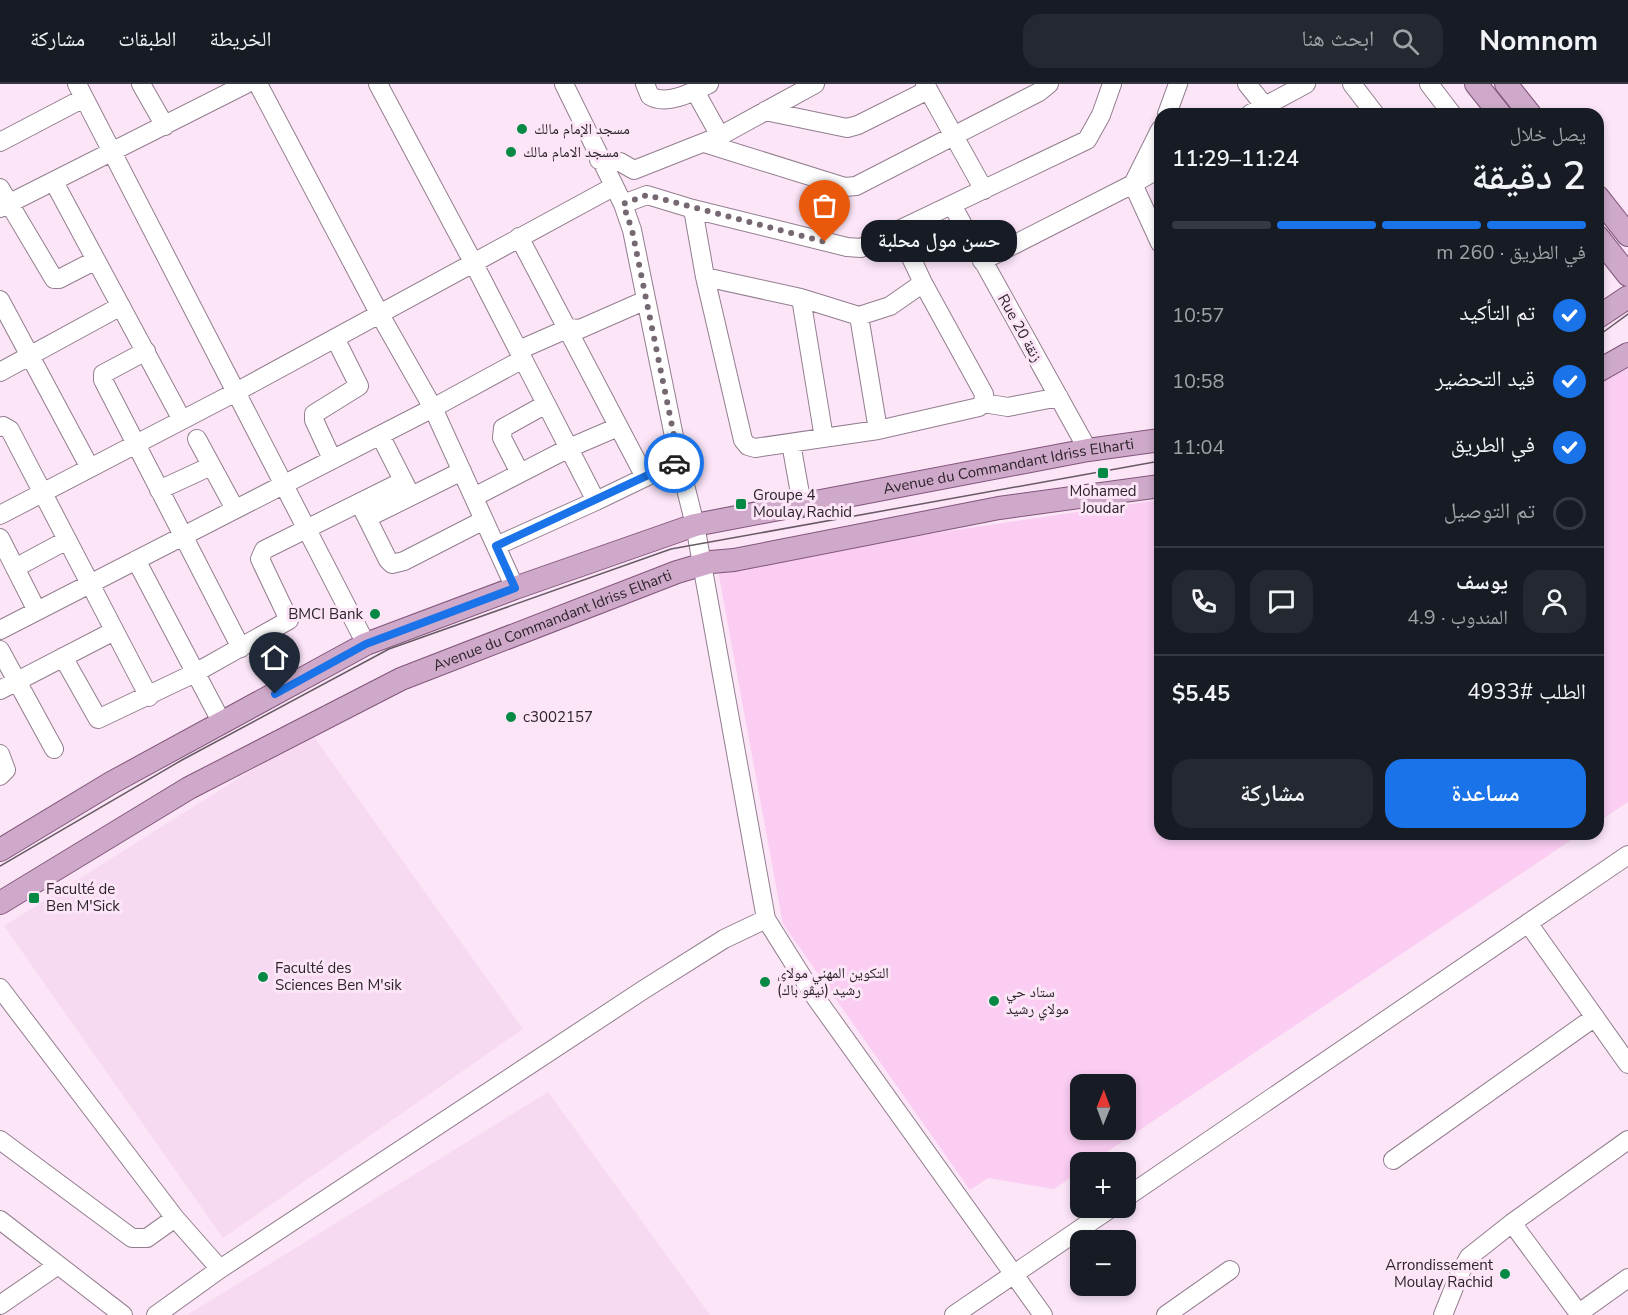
<!DOCTYPE html>
<html lang="ar">
<meta charset="utf-8">
<style>
:root{--surface:#171b24;--page:#242831;--text:#f1f3f6;--muted:#9ea1a6;--line:#363941;--accent:#1a73e8}
body{margin:0;font-family:"Nunito Sans","Noto Naskh Arabic",sans-serif;background:var(--page);color:var(--text);direction:rtl;height:100vh;display:flex;flex-direction:column;font-size:22px;white-space:nowrap}
*{box-sizing:border-box;margin:0}
p{font-size:20px;color:var(--muted)}
.icon{flex:none;width:33px;height:33px;fill:none;stroke:currentColor;stroke-width:2;stroke-linecap:round;stroke-linejoin:round}
.map{position:relative;flex:1;overflow:hidden;direction:ltr}
.side{position:absolute;left:1154px;top:24px;width:450px;height:732px;display:flex;flex-direction:column;background:var(--surface);border-radius:18px;box-shadow:0 3px 9px #0003;direction:rtl}
.side>*{flex:none}
.needle{width:39px;rotate:1deg}
.tools{position:absolute;left:1070px;top:990px;display:grid;gap:12px}
.tools a{display:grid;place-items:center;width:66px;height:66px;border-radius:12px;background:var(--surface);box-shadow:0 3px 9px #0003;font-size:30px}
.pin{position:absolute;display:grid;place-items:center;width:51px;height:51px;color:#fff;margin:-62px -26px;border-radius:50% 50% 50% 0;rotate:-45deg;box-shadow:0 0 6px #0007}
.pin .icon{rotate:45deg}
.courier{position:absolute;display:grid;place-items:center;width:60px;height:60px;margin:-30px;border:4px solid #1a73e8;border-radius:50%;background:#fff;color:#222;box-shadow:0 2px 8px #0007}
.bubble{position:absolute;height:42px;border-radius:18px;background:var(--surface);box-shadow:0 3px 9px #0003;font-size:20px;font-weight:600;line-height:42px;text-align:center;direction:rtl}
.summary em{font-style:normal;font-weight:600}
.summary div{display:flex;flex-direction:column-reverse}
.summary{display:flex;align-items:center;justify-content:space-between;height:102px;padding:0 18px}
h1{font-size:39px;font-weight:600;line-height:45px}
.bar{display:grid;grid-template-columns:repeat(4,1fr);gap:9px 6px;align-content:center;height:72px;padding:0 18px}
.bar i{height:8px;border-radius:4px;background:var(--line)}
.bar .active{background:var(--accent)}
.bar p{grid-column:span 4}
.line{display:flex;align-items:center;gap:15px;padding:0 18px;border-top:2px solid var(--line)}
.line div{flex:1}
.round{display:grid;place-items:center;flex:none;width:63px;height:63px;border-radius:18px;background:var(--page)}
ol{padding:0 18px;list-style:none}
li{display:flex;align-items:center;gap:18px;height:66px}
li p{margin-inline-start:auto}
li .icon{padding:6px;border-radius:50%;background:var(--accent);color:#fff;stroke-width:4}
li:last-child{color:var(--muted)}
li i{width:33px;height:33px;border:3px solid var(--line);border-radius:50%}
.button{display:flex;gap:12px;margin-top:auto;padding:12px 18px}
.button a{flex:1;height:69px;border-radius:18px;background:var(--accent);color:#fff;font-size:24px;font-weight:600;line-height:69px;text-align:center}
.button a+a{background:var(--page);color:var(--text)}
header{display:flex;align-items:center;gap:36px;box-sizing:border-box;height:84px;padding:0 30px;background:var(--surface);border-bottom:2px solid var(--line)}
header strong{font-size:28px}
nav{display:flex;gap:33px;margin-inline-start:auto;font-size:21px}
.search{width:420px;height:54px;background:var(--page);display:flex;align-items:center;gap:15px;box-sizing:border-box;padding:0 21px;border-radius:18px;color:var(--muted);font-size:22px}
.map>svg:first-child{display:block}
.built{fill:#f7daf2}
.green{fill:#fbcdf3;fill-rule:evenodd}
.lines{fill:none;stroke-linecap:round;stroke-linejoin:round}
.minor-casing{stroke:#927e8f;stroke-width:20}
.major-casing{stroke:#81557a;stroke-width:24}
.minor{stroke:#fff;stroke-width:18}
.major{stroke:#cea9c9;stroke-width:22}
.tram{stroke:#675a64;stroke-width:1.5}
.done{stroke:#756872;stroke-width:6;stroke-dasharray:0 10.8}
.route{stroke:#1a73e8;stroke-width:8}
.poi-dot{fill:#058945;stroke:#fbe5f7;stroke-width:2}
.labels{text-anchor:middle;stroke-width:6;stroke-linejoin:round;paint-order:stroke}
.poi-label{font-size:15px;fill:#2d242b;stroke:#fbe5f7;text-anchor:start}
.street-label{font-size:15px;fill:#2d242b;stroke:#fbe5f7}
</style>
<header>
<strong>Nomnom</strong>
<div class="search"><svg class="icon" aria-label="search" viewBox="0 0 24 24"><circle cx="10" cy="10" r="6"/><path d="M15 15l6 6"/></svg>ابحث هنا</div>
<nav><a>الخريطة</a><a>الطبقات</a><a>مشاركة</a></nav>
</header>
<div class="map">
<svg width="1628" height="1231" viewBox="0 0 1628 1231">
<rect width="100%" height="100%" fill="#fbe5f7"/>
<path class="built" d="M311 649 523 945 223 1154 4 842Z
M548 1008 710 1231H187Z"/>
<path class="green" d="M1628 282V718L1598 738V299Z
M1159 416 1160 750H1580L1092 1078H1080V1087L1054 1105 988 1094 970 1106 783 840 717 481ZM1080 1000H1125V1046H1080Z"/>
<g class="lines">
<g class="minor-casing">
<path id="minor" d="M77 0 366 560
M141 0 165 42
M258 0 379 229 433 324 515 504
M378 0 473 178 596 417 679 377
M564 0 623 120 632 146 679 377 695 441 766 835 813 910 1043 1231
M645 0 650 12C667 22 693 8 709 0
M925 0 984 106
M1247 0 1271 30
M1352 0 1375 30
M1429 0 1452 30
M695 7 720 52
M765 27 847 44 858 41 928 6
M1167 30 1178 0
M1250 30 1306 0
M0 58 84 14
M704 59 845 103 856 102 1039 8 1049 0
M599 76 620 78 634 86 720 52 815 0
M1160 84 1133 100 1160 159
M54 98 182 336
M0 104 54 195H59L96 176
M623 120 647 111 693 125 847 163 861 164 1087 56 1101 31 1112 0
M952 121 1088 366
M0 124 246 0
M693 125 705 193 743 356 748 362 755 364 878 346 979 323 983 319 984 310 923 199 898 146
M519 153 645 393
M982 177 1133 100 1160 46
M705 193 801 214 859 232 890 222 923 199
M801 214 824 354
M0 216 90 384
M859 232 878 346
M519 266 569 244 580 245 646 216
M146 267 103 290V296L241 564
M0 288 121 222
M983 319 1008 323 1059 313
M0 343 3 342 10 346 149 613
M380 351 408 406
M197 355 235 425
M791 359 802 421
M332 375 314 336V330L359 302 335 254
M520 389 502 354 503 344 546 320
M159 406 211 382
M474 413 569 364 618 343
M360 420 388 476 392 480 404 477 484 436
M0 431 236 308 613 103
M367 434 462 387
M0 454 37 527
M496 462 596 417
M136 476 222 639
M15 484 67 456
M0 546 433 324 523 275
M0 566 54 665
M63 573 98 635 195 589 289 536 260 475 264 466 403 397
M0 606 114 547
M0 670 6 686 0 692
M1528 839 1628 980
M0 904 175 1134 220 1185
M0 1056 132 1154H147L175 1134
M1393 1076 1595 933
M1125 1114 1628 771
M0 1136 123 1231
M1512 1139 1580 1231
M0 1221 58 1181
M1579 1229 1628 1194
M156 1231 220 1185 643 906 724 855 766 835
M954 1231 1111 1124
M1166 1231 1230 1186
M1443 1231 1459 1191 1469 1173 1512 1139 1628 1056"/>
</g>
<g class="major-casing">
<g id="major">
<path d="M1476 0 1500 30"/>
<path d="M1506 0 1530 30"/>
<path d="M1598 113 1628 151"/>
<path d="M1598 153 1628 191"/>
<path d="M1598 233 1628 213"/>
<path d="M1598 287 1628 270"/>
<path id="s1" d="M0 766 111 699 366 560 515 504 695 441 1088 366 1160 356"/>
<path id="s2" d="M0 819 189 704 401 595 677 488 711 478 734 476 999 424 1160 402"/>
</g>
</g>
<use href="#minor" class="minor"/>
<use href="#major" class="major"/>
<path class="tram" d="M1598 252 1628 230
M799 434 844 426
M0 782 182 676 389 565 671 465 1160 377"/>
</g>
<g class="lines">
<path class="done" d="M674 379 679 376 632 146 623 120 647 111 825 158"/>
<path class="route" d="M275 610 366 560 515 504 496 462 674 379"/>
</g>
<g class="poi-dot">
<circle cx="522" cy="45" r="6"/>
<circle cx="511" cy="68" r="6"/>
<rect x="1097" y="383" width="12" height="12" rx="3"/>
<rect x="735" y="414" width="12" height="12" rx="3"/>
<circle cx="375" cy="530" r="6"/>
<circle cx="511" cy="633" r="6"/>
<rect x="28" y="808" width="12" height="12" rx="3"/>
<circle cx="263" cy="893" r="6"/>
<circle cx="765" cy="898" r="6"/>
<circle cx="994" cy="917" r="6"/>
<circle cx="1505" cy="1190" r="6"/>
</g>
<g class="labels">
<g class="poi-label">
<text x="534" y="50">مسجد الإمام مالك</text>
<text x="523" y="73">مسجد الامام مالك</text>
<text x="1103" y="412" text-anchor="middle">Mohamed<tspan x="1103" dy="17">Joudar</tspan></text>
<text x="753" y="416">Groupe 4<tspan x="753" dy="17">Moulay Rachid</tspan></text>
<text x="363" y="535" text-anchor="end">BMCI Bank</text>
<text x="523" y="638">c3002157</text>
<text x="46" y="810">Faculté de<tspan x="46" dy="17">Ben M'Sick</tspan></text>
<text x="275" y="889">Faculté des<tspan x="275" dy="17">Sciences Ben M'sik</tspan></text>
<text x="777" y="894">التكوين المهني مولاي<tspan x="777" dy="17">رشيد (نيڤو باك)</tspan></text>
<text x="1006" y="913">ستاد حي<tspan x="1006" dy="17">مولاي رشيد</tspan></text>
<text x="1493" y="1186" text-anchor="end">Arrondissement<tspan x="1493" dy="17">Moulay Rachid</tspan></text>
</g>
<g class="street-label">
<text transform="translate(1020 244) rotate(61)" y="5">Rue 20 زنقة</text>
<text dy="5" stroke="none"><textPath href="#s1" startOffset="1089">Avenue du Commandant Idriss Elharti</textPath></text>
<text dy="5" stroke="none"><textPath href="#s2" startOffset="622">Avenue du Commandant Idriss Elharti</textPath></text>
</g>
</g>
</svg>
<div class="tools">
<a><svg class="needle" viewBox="-14 -14 28 28"><path d="M0-13l5 13h-10z" fill="#e53935"/><path d="M0 13l5-13h-10z" fill="#9ea1a6"/></svg></a>
<a>+</a>
<a>−</a>
</div>
<div class="pin" style="left:825px;top:158px;background:#ea580c"><svg class="icon" aria-label="bag" viewBox="0 0 24 24"><path d="M5 8h14l-1 12H6zM9 8a3 3 0 0 1 6 0"/></svg></div>
<div class="pin" style="left:275px;top:610px;background:#1f2937"><svg class="icon" aria-label="home" viewBox="0 0 24 24"><path d="M3 11l9-7 9 7M6 9v11h12V9"/></svg></div>
<div class="courier" style="left:674px;top:379px"><svg class="icon" aria-label="car" viewBox="0 0 24 24"><path d="M5 17H2v-5l4-1 3-4h7l3 4 3 1v5h-3M9 17h6M6 11h13"/><circle cx="7" cy="17" r="2"/><circle cx="17" cy="17" r="2"/></svg></div>
<div class="bubble" style="left:861px;top:136px;width:156px">حسن مول محلبة</div>
<section class="side">
<div class="summary"><div><h1>2 دقيقة</h1><p>يصل خلال</p></div><em>11:24–11:29</em></div>
<div class="bar"><i class="active"></i><i class="active"></i><i class="active"></i><i></i><p>في الطريق · 260 m</p></div>
<ol>
<li><svg class="icon" aria-label="check" viewBox="0 0 24 24"><path d="M5 12l5 5 9-10"/></svg>تم التأكيد<p>10:57</p></li>
<li><svg class="icon" aria-label="check" viewBox="0 0 24 24"><path d="M5 12l5 5 9-10"/></svg>قيد التحضير<p>10:58</p></li>
<li><svg class="icon" aria-label="check" viewBox="0 0 24 24"><path d="M5 12l5 5 9-10"/></svg>في الطريق<p>11:04</p></li>
<li><i></i>تم التوصيل</li>
</ol>
<div class="line" style="height:108px"><a class="round"><svg class="icon" aria-label="person" viewBox="0 0 24 24"><circle cx="12" cy="8" r="4"/><path d="M4 21q1-7 8-7t8 7"/></svg></a><div><b>يوسف</b><p>المندوب · 4.9</p></div><a class="round"><svg class="icon" aria-label="chat" viewBox="0 0 24 24"><path d="M4 5h16v11H9l-5 4z"/></svg></a><a class="round"><svg class="icon" aria-label="phone" viewBox="0 0 24 24"><path d="M5 4h4l2 5-3 2q2 4 5 5l2-3 5 2v4C11 20 4 13 5 4z"/></svg></a></div>
<div class="line" style="height:78px"><div>الطلب #4933</div><b>$5.45</b></div>
<div class="button"><a>مساعدة</a><a>مشاركة</a></div>
</section>
</div>
